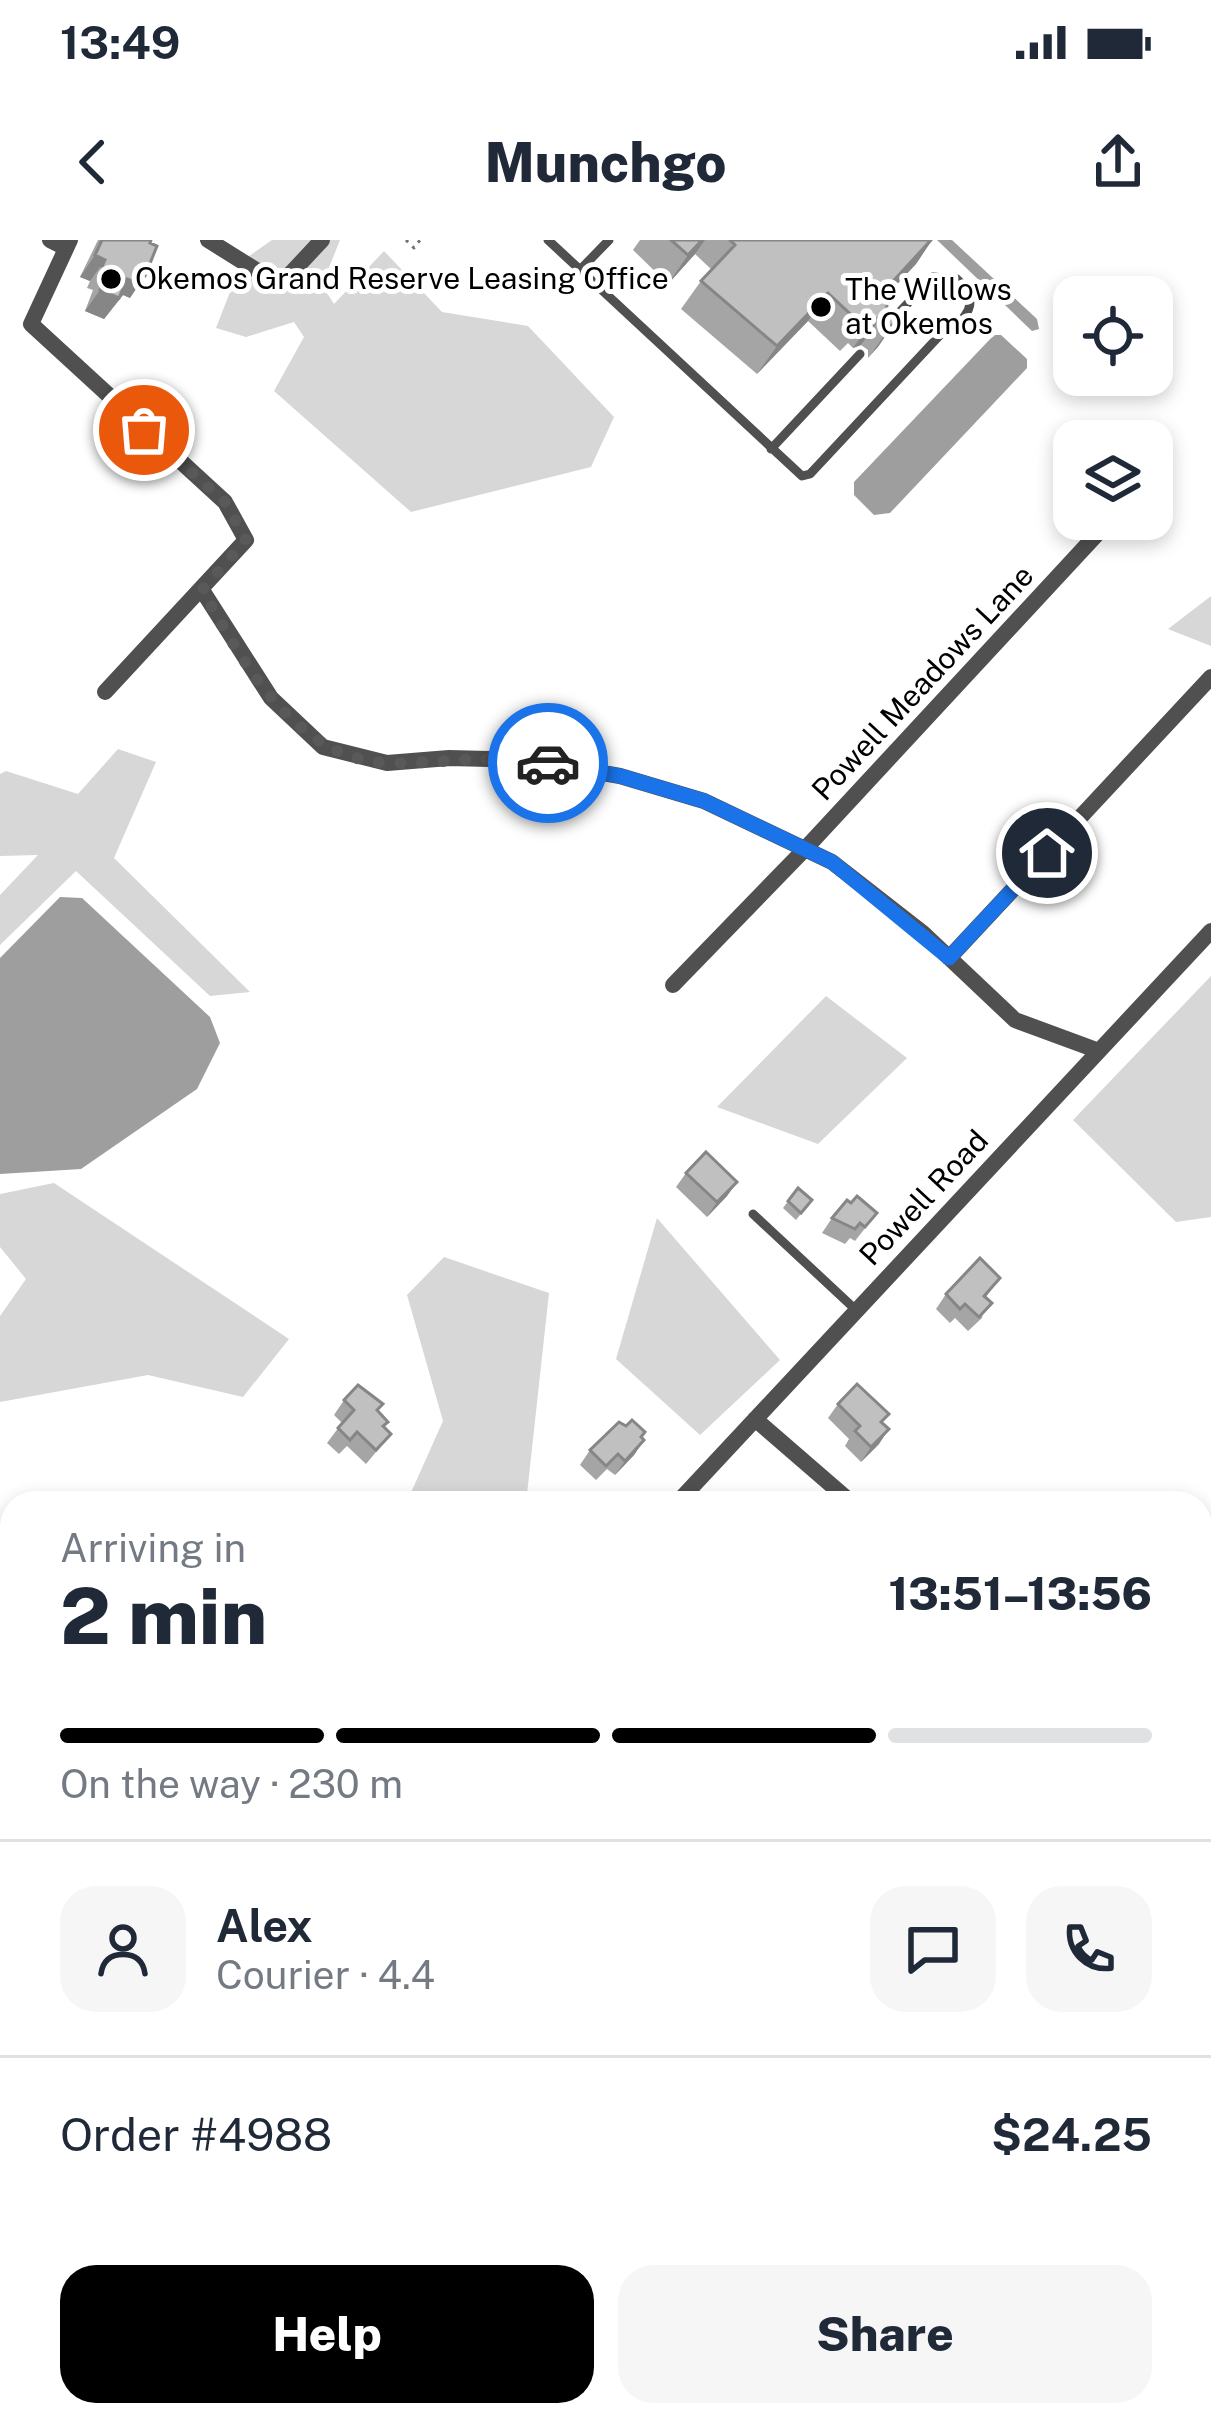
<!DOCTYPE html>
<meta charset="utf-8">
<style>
:root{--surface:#fff;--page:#f6f6f7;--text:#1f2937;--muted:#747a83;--line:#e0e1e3;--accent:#000}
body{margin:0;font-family:"Public Sans",sans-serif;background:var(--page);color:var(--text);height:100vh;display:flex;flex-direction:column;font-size:45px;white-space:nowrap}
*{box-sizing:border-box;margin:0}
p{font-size:39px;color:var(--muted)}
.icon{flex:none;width:66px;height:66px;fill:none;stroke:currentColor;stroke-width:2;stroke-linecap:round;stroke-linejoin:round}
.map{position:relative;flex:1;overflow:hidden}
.sheet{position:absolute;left:0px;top:1251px;width:1212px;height:936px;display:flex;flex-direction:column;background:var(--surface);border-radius:36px 36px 0 0;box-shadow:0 6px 18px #0003}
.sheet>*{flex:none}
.controls{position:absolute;left:1053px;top:36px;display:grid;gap:24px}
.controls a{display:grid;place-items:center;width:120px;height:120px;border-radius:24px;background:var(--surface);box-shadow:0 6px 18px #0003;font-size:60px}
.pin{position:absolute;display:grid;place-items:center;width:102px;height:102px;color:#fff;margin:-51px;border:6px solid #fff;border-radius:50%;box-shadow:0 3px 12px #0007}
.courier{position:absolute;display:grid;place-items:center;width:120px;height:120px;margin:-60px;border:9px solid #1a73e8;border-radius:50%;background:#fff;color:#222;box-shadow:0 3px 15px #0007}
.summary em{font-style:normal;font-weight:800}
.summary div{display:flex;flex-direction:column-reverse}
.summary{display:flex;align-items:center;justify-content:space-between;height:204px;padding:0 60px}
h1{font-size:78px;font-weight:800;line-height:90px}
.bar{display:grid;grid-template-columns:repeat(4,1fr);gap:18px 12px;align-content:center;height:144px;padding:0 60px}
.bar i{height:15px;border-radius:9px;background:var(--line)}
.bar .on{background:var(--accent)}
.bar p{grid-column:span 4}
.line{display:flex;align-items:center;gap:30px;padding:0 60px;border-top:3px solid var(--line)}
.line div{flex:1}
.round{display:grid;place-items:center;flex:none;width:126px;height:126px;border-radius:36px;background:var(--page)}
.primary-button{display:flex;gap:24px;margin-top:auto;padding:24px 60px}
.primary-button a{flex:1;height:138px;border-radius:36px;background:var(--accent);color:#fff;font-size:48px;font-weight:800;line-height:138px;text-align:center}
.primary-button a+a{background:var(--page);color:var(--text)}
.status{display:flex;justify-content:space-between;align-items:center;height:84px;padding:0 60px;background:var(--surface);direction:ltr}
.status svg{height:33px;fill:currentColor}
header{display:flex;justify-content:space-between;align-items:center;height:156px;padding:0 60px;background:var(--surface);font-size:54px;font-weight:800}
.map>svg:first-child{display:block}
.green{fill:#d7d7d7}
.water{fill:#9e9e9e}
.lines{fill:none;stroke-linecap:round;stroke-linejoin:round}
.path{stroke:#727272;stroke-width:3;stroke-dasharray:3 6;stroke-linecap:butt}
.service{stroke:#505050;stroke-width:9}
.minor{stroke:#505050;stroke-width:16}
.primary{stroke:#000;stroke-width:27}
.wall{fill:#a5a5a5}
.shaded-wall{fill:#868686}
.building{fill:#c0c0c0;stroke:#868686;stroke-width:3}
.done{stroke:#595959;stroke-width:12;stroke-dasharray:0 21.6}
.route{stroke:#1a73e8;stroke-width:15}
.poi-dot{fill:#000;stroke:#fff;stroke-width:4.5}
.labels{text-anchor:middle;stroke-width:10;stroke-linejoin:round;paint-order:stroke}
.poi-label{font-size:30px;fill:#000;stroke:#fff;text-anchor:start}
.street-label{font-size:30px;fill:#000;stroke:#fff}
</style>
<div class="status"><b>13:49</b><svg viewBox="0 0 49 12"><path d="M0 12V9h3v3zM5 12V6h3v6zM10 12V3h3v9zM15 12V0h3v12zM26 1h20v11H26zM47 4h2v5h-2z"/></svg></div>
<header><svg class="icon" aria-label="back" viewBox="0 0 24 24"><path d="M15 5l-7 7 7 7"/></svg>Munchgo<svg class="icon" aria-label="share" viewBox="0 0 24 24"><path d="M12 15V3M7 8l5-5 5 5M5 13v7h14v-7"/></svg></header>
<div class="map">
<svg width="1211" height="2187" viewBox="0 0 1211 2187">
<rect width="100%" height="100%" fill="#fff"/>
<path class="green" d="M272 0H340L322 45 334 64 384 11 442 72 528 86 614 177 591 227 411 272 274 151 304 97 294 82 246 97 216 88 242 21Z
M1211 356V406L1168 389Z
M118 509 156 522 114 618 250 752 210 756 76 631 0 705V655L38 615 0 616V534L6 531 78 554Z
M1211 736V977L1176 982 1073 880Z
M826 756 907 818 818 904 717 867Z
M54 943 289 1099 243 1157 148 1135 0 1162V1076L26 1039 0 1007V954Z
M657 978 780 1120 700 1195 616 1119Z
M444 1017 549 1053 526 1263H417L409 1257 443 1181 407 1055Z"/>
<path class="water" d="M937 0H952L1037 79 1039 89 1032 91Z
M994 95H1001L1027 119V128L890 273 874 275 854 255V242Z
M60 657 82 658 210 777 220 803 197 849 81 929 0 934V718Z
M0 1828 12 1833V2125L0 2139Z"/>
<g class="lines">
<path class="path" d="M406 0 414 8 420 0
M0 1784 12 1789
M10 2187 20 2175"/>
<path class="service" d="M548 0 802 236 810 234 941 94C966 81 983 62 957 39L933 37 886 86
M579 31 609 0
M771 209 860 114
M753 974 856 1070"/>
<path class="minor" d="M50 0 66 8
M70 0 31 84 225 262 246 300 105 452
M208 0 280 45 322 0
M202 350 271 458 323 507 387 523 449 518 528 520 620 536 704 561 832 622 923 693 1015 780 1099 811
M949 718 1211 437
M673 745 805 609 1111 279
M755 1179 852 1263
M677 1263 1211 691
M1200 1532 1211 1541"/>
<path class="primary" d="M0 1514 12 1531
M448 2175 456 2187"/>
</g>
<path class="wall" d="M98 0H151L130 58 123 55 104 79 85 71 93 50 87 48 90 41 80 37Z
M640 0H932L916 24 883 60 886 74 898 78 868 118V110L861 105 853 108 848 103 840 111 808 81 757 134 681 69 701 41 712 30 695 14 668 44 633 10Z
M686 933 737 942 727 956 707 977 676 947Z
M798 948 812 960 796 980 783 968Z
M851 963 877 973 855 1001 850 998 845 1004 822 993 832 978Z
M1000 1038 986 1057 982 1078 968 1091 955 1078 950 1083 936 1069 946 1054Z
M344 1160 383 1164 378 1171 384 1187 391 1194 366 1224 347 1206 339 1214 327 1203 342 1183 334 1175Z
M838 1164 889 1174 882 1183 879 1204 861 1222 845 1206 849 1199 828 1178Z
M626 1186 644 1200 634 1215 615 1235 607 1229 596 1240 580 1225 590 1210Z
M1200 1381H1211V1432L1204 1440 1200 1436Z
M1200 1570 1211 1580V1624L1207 1620 1200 1628Z
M99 2175H316L311 2187H98Z"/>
<path class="shaded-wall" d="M702 0H705L695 14 668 44 688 15Z
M932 0 916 24 887 54 871 77 881 61 866 76 840 111 885 50Z
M95 15 105 20 90 41 80 37Z
M136 33 145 36 130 58 123 55 104 79 85 71 100 50 127 39Z
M828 53 808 81 757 134 777 106Z
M881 77 861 105 853 108 873 80Z
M898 78 878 107 868 118 888 90Z
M737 942 727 956 707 977 717 962Z
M889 1189 879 1204 861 1222 871 1207Z
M644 1200 634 1215 615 1235 625 1221Z
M155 2175H186L178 2187H147Z
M191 2175H206L198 2187H183Z
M250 2175 296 2177 316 2180 311 2187H241Z"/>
<path class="building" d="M102 0H151L150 3 157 6 145 36 136 33 132 41 127 39 119 58 100 50 108 29 102 26 105 20 95 15Z
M671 0H702L688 15Z
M730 0H931L885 50 888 53 882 59 887 65 886 74 898 78 888 90V82L881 77 873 80 868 74 860 83 828 53 777 106 701 41 735 5Z
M706 912 737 942 717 962 686 933Z
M798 948 812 960 801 973 788 961Z
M857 956 877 973 865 987 860 983 855 989 832 978 847 960 851 963Z
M980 1018 1000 1038 984 1056 992 1063 979 1077 965 1064 960 1069 946 1054Z
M857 1144 889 1174 881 1182 889 1189 871 1207 855 1191 860 1186 838 1164Z
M358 1145 383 1164 377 1170 388 1182 383 1186 391 1194 376 1210 357 1192 350 1200 338 1188 354 1170 344 1160Z
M632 1180 645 1192 641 1197 644 1200 625 1221 618 1214 606 1226 590 1210 619 1182 626 1186Z
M1205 1376 1211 1381V1422L1200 1412V1381Z
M1200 1570 1211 1580V1612L1206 1618 1200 1613Z
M0 1675 8 1687 0 1693Z
M119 2175H166L164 2187H117Z
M209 2175H316V2180L296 2177 295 2182 250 2175 248 2187H207Z"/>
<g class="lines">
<path class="done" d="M144 190 225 262 246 300 202 350C244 423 296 522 391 523 444 523 493 514 548 523"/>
<path class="route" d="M548 523 620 536 704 561 832 622 949 718 1047 613"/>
</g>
<g class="poi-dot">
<circle cx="111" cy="39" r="12"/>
<circle cx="821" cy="67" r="12"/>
</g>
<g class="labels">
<g class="poi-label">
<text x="135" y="49">Okemos Grand Reserve Leasing Office</text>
<text x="845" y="60">The Willows<tspan x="845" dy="34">at Okemos</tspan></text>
</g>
<g class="street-label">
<text transform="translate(923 443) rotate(-47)" y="10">Powell Meadows Lane</text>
<text transform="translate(924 958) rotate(-47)" y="10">Powell Road</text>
</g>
</g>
</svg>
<div class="controls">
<a><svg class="icon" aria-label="locate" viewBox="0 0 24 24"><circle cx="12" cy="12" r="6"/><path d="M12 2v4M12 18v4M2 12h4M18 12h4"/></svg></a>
<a><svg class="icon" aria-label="layers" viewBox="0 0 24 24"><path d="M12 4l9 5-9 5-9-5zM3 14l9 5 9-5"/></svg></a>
</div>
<div class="pin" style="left:144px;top:190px;background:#ea580c"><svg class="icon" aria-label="bag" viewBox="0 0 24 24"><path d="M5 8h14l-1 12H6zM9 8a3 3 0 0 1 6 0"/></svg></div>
<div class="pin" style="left:1047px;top:613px;background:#1f2937"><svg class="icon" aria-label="home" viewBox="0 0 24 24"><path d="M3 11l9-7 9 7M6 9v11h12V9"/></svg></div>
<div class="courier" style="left:548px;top:523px"><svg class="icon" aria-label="car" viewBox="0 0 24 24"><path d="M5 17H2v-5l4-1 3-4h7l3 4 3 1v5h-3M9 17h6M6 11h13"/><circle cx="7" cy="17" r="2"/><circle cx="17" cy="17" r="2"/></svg></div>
<section class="sheet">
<div class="summary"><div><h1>2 min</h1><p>Arriving in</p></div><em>13:51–13:56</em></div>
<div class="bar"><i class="on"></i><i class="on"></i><i class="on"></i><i></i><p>On the way · 230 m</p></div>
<div class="line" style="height:216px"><a class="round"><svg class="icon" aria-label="person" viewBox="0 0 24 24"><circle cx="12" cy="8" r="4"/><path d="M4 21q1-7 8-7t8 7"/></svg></a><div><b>Alex</b><p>Courier · 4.4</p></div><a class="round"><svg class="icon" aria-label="chat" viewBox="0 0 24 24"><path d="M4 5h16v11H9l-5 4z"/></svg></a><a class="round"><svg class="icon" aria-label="phone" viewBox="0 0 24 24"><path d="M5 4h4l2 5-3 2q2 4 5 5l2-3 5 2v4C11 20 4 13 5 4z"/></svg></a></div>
<div class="line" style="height:156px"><div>Order #4988</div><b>$24.25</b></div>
<div class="primary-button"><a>Help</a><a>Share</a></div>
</section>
</div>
